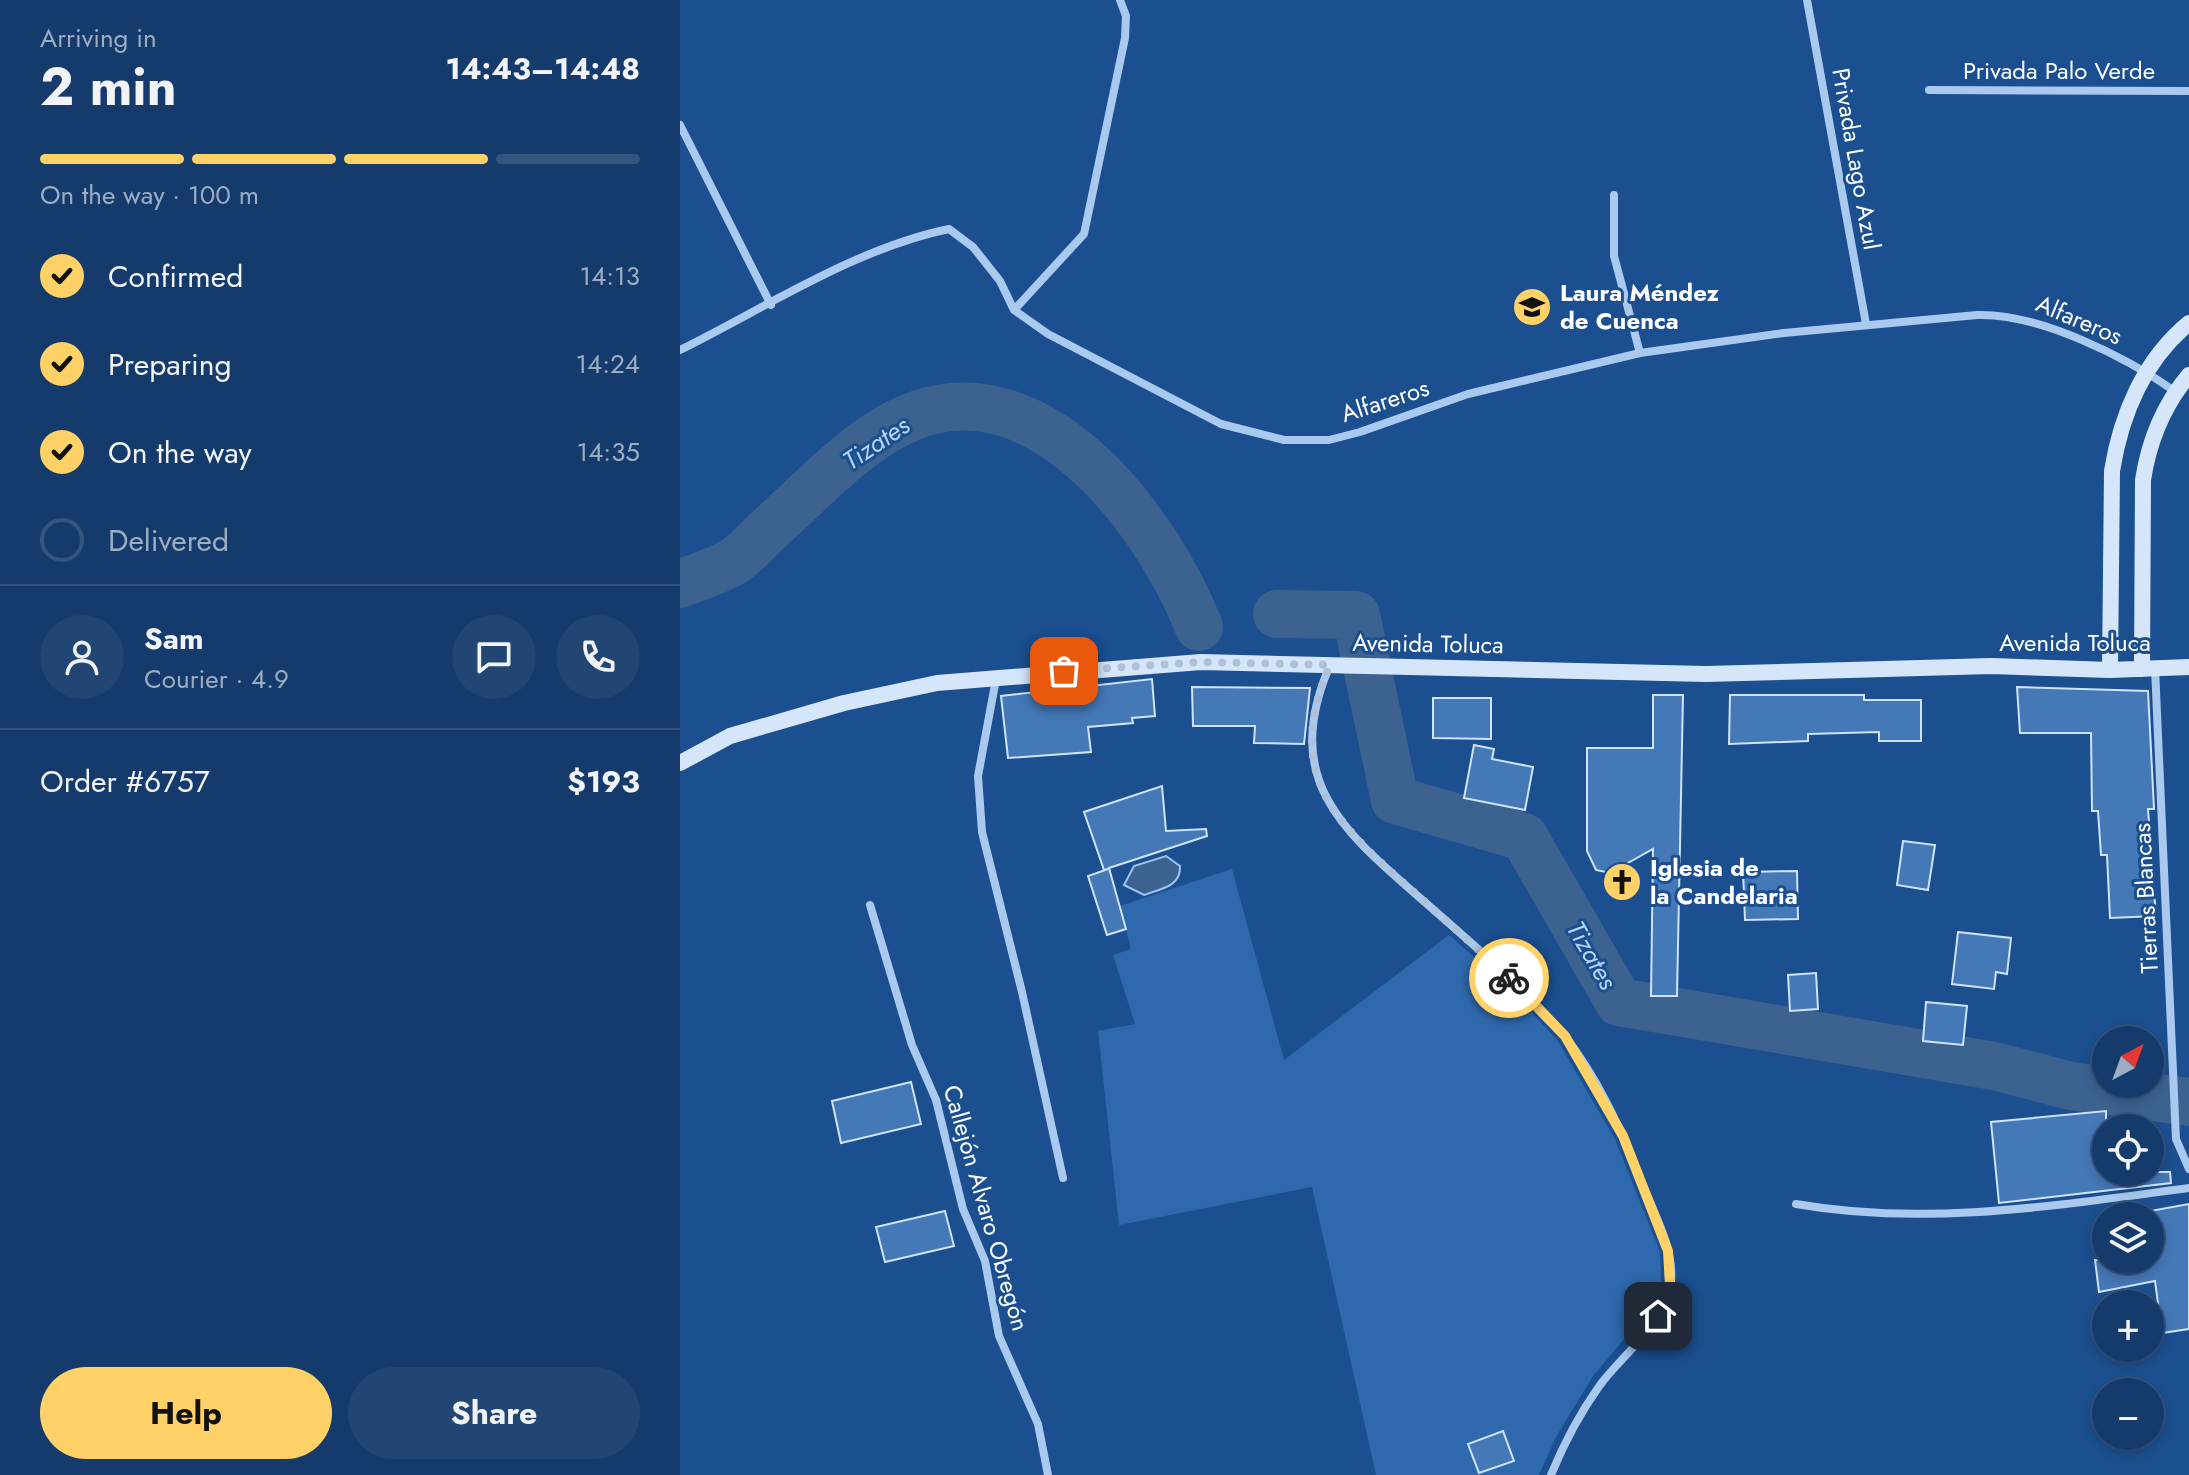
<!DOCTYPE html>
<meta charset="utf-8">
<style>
:root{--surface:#143b6b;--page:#214673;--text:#f1f3f6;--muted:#9dadc1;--line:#33557e;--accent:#ffd166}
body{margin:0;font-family:Jost,sans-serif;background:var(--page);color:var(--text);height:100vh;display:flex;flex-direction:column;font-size:30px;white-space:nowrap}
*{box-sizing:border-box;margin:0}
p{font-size:26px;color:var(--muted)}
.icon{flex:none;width:44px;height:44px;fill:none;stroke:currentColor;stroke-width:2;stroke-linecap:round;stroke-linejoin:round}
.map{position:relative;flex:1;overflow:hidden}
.drawer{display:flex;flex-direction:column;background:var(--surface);width:680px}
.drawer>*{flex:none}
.needle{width:52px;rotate:41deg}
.fabs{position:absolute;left:1412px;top:1026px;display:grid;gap:16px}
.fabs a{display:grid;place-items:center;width:72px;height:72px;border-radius:50%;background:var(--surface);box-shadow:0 4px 12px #0003,0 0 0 2px var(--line);font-size:40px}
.pin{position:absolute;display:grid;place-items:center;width:68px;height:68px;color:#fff;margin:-34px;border-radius:16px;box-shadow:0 4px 12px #0006}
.courier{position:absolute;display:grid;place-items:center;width:80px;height:80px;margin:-40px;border:6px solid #ffd166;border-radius:50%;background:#fff;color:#222;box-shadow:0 2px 10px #0007}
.headline em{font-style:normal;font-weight:700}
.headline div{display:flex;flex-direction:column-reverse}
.headline{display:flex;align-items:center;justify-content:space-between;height:136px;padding:0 40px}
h1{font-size:52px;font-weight:700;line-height:60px}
.bar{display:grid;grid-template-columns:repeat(4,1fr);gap:12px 8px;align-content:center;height:96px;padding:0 40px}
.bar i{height:10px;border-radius:6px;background:var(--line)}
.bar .on{background:var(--accent)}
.bar p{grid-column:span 4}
.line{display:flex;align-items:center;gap:20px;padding:0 40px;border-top:2px solid var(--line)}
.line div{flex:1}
.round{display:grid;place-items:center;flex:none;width:84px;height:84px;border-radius:42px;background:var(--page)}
ol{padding:0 40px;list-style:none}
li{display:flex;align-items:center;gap:24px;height:88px}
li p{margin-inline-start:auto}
li .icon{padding:8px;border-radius:50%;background:var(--accent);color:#111;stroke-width:4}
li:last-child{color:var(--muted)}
li i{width:44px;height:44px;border:4px solid var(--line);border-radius:50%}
.action{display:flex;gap:16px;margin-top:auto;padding:16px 40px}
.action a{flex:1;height:92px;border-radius:48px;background:var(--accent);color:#111;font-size:32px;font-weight:700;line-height:92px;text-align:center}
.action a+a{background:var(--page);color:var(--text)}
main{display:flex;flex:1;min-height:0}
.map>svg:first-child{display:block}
.green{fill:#2e69ad}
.water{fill:#3c6290;stroke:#9cc4f0;stroke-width:2}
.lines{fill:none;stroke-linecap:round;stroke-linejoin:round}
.river{stroke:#3c6290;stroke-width:48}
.building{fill:#4478b7;stroke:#cfe3fa;stroke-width:2}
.street{stroke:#a9c9ee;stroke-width:8}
.secondary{stroke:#d6e6fa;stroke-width:16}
.done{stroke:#afc1d8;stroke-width:8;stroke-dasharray:0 14.4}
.route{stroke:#ffd166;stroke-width:10}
.labels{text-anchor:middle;stroke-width:6;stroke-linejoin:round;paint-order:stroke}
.street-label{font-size:24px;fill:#fff;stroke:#1b4f8f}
.poi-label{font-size:24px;font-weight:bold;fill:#fff;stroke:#1b4f8f;text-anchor:start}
.water-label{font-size:26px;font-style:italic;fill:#b5d3f5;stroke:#1b4f8f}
</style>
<main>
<section class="drawer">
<div class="headline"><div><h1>2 min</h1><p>Arriving in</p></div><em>14:43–14:48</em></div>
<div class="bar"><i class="on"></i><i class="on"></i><i class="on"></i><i></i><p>On the way · 100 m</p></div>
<ol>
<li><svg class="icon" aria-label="check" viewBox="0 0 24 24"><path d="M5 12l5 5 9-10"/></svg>Confirmed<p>14:13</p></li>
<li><svg class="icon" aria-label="check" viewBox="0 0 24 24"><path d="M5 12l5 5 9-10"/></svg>Preparing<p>14:24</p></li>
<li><svg class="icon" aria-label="check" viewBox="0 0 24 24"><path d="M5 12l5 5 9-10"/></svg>On the way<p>14:35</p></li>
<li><i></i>Delivered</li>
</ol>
<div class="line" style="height:144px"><a class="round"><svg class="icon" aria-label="person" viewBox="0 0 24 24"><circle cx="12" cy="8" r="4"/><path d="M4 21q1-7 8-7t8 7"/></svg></a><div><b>Sam</b><p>Courier · 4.9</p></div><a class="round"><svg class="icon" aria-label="chat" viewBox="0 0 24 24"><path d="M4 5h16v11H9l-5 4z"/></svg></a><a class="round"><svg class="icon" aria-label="phone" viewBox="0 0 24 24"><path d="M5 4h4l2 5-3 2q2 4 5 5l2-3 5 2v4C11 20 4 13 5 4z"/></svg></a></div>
<div class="line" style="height:104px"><div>Order #6757</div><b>$193</b></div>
<div class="action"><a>Help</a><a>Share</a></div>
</section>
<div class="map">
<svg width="1509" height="1475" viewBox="0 0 1509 1475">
<rect width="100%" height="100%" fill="#1b4f8f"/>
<path class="green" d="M552 869 604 1060 769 935 827 986 878 1041 935 1139 980 1252 981 1281 971 1307 913 1376 876 1437 859 1475H696L632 1187 439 1225 418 1031 455 1024 433 955 451 949 440 906Z"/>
<path class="water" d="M486 856 500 866C501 887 480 889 464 895L444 885 454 866Z"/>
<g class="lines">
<path class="river" d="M0 584C16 577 35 572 51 563 64 556 76 541 87 531 128 495 169 448 218 423 354 354 476 519 519 627
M597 614 676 615 715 800 844 837 939 1002 1314 1066 1391 1086 1509 1102"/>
</g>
<path class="building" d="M472 679 475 716 452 718 453 723 408 727 411 752 328 758 321 696Z
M512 687 630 688 624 744 574 743 575 726H513Z
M1337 687 1468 691 1474 809H1468L1476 916 1430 918 1427 855H1421L1418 811H1412L1411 733H1340Z
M973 695H1003L997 996H971L973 849 930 873 916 870 907 851V748H973Z
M1050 695H1184V700H1241V741H1199V732L1128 734V741L1049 744Z
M753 698H811V739L753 738Z
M794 745 814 749 812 759 853 767 845 810 784 798Z
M482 786 486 831 526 829 527 836 429 868 446 929 427 935 408 876 428 869 424 870 404 812Z
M1223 841 1255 845 1248 890 1217 885Z
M1117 871 1118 919 1065 920 1063 872Z
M1278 932 1331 938 1327 974 1316 972 1314 989 1272 984Z
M1136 973 1138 1009 1110 1011 1108 975Z
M1246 1002 1287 1006 1283 1045 1243 1041Z
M231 1082 241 1124 161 1143 152 1101Z
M1426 1111V1172H1490L1491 1183 1319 1203 1311 1122Z
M1509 1204V1329L1482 1333 1475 1281 1419 1292 1415 1260H1470V1211Z
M265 1211 274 1246 205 1262 196 1227Z
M823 1431 834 1461 799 1473 788 1444Z"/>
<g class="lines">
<path class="street" d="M1127 0 1186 324
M1249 90 1509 91
M0 125 91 305
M934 195V256L960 353
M334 310 404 234 445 38 446 16 440 0
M0 350C85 308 176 248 269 229L293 247 320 281 334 310 368 334 541 424 604 440H649L680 432 788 394 960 353 1104 333 1297 315C1359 313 1446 357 1496 392
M650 665C599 783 666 833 747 904 794 945 842 986 883 1034 918 1077 942 1132 962 1183 974 1214 994 1248 991 1281 986 1323 944 1353 920 1385 900 1413 884 1443 871 1475
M1475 668 1496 1139 1509 1169
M316 679 298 776 302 832 342 992 383 1178
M190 905 232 1045 256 1100 283 1209 305 1261 319 1336 358 1424 368 1475
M1116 1204C1246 1227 1379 1205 1509 1188"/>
<path class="secondary" d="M1462 669 1463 480C1469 441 1483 406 1509 375
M1430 670 1432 471C1441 415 1464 360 1509 323
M0 763 50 736 164 703 257 683 521 662 1026 674 1311 666 1430 670 1509 667"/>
</g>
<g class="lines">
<path class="done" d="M384 671 521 662 650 665C604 772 652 820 728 887 762 917 796 947 829 978"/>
<path class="route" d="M829 978 885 1036 943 1136 988 1251 990 1285 978 1316"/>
</g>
<defs>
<g id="school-disc" transform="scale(2)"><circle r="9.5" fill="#ffd166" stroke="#1b4f8f"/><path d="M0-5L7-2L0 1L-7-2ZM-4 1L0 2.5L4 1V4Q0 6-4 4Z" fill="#111"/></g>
<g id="church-disc" transform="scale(2)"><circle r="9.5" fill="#ffd166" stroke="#1b4f8f"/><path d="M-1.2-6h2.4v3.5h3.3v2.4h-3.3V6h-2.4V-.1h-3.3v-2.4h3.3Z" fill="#111"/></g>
</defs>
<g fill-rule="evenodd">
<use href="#school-disc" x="852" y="307"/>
<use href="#church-disc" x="942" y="882"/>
</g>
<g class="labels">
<g class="street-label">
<text x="1379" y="79">Privada Palo Verde</text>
<text transform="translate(1176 159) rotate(80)" y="8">Privada Lago Azul</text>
<text transform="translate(1399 320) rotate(23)" y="8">Alfareros</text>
<text transform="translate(705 401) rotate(-18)" y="8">Alfareros</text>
<text x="1395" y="651">Avenida Toluca</text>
<text transform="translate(748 644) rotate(1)" y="8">Avenida Toluca</text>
<text transform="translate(1466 898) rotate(-93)" y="8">Tierras Blancas</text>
<text transform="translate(306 1208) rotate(74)" y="8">Callejón Alvaro Obregón</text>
</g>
<g class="poi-label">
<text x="880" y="301">Laura Méndez<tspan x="880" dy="28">de Cuenca</tspan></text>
<text x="970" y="876">Iglesia de<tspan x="970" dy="28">la Candelaria</tspan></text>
</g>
<g class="water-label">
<text transform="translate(196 443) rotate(-34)" y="9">Tizates</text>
<text transform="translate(912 955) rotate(60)" y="9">Tizates</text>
</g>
</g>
</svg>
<div class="fabs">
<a><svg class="needle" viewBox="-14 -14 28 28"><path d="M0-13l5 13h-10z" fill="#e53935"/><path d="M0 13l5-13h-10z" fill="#9dadc1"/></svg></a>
<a><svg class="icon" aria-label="locate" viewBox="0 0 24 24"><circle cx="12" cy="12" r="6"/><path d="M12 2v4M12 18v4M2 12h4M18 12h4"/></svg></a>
<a><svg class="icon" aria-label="layers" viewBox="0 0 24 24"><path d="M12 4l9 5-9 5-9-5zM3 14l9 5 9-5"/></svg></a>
<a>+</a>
<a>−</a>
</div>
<div class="pin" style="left:384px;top:671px;background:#ea580c"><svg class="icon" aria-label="bag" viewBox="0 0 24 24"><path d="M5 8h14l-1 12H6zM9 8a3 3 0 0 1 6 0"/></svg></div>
<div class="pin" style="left:978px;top:1316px;background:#1f2937"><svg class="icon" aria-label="home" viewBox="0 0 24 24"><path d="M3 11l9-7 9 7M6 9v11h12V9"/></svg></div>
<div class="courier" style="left:829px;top:978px"><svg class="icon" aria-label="bike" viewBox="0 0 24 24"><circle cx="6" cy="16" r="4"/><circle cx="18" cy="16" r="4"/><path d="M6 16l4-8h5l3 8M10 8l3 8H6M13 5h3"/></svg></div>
</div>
</main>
